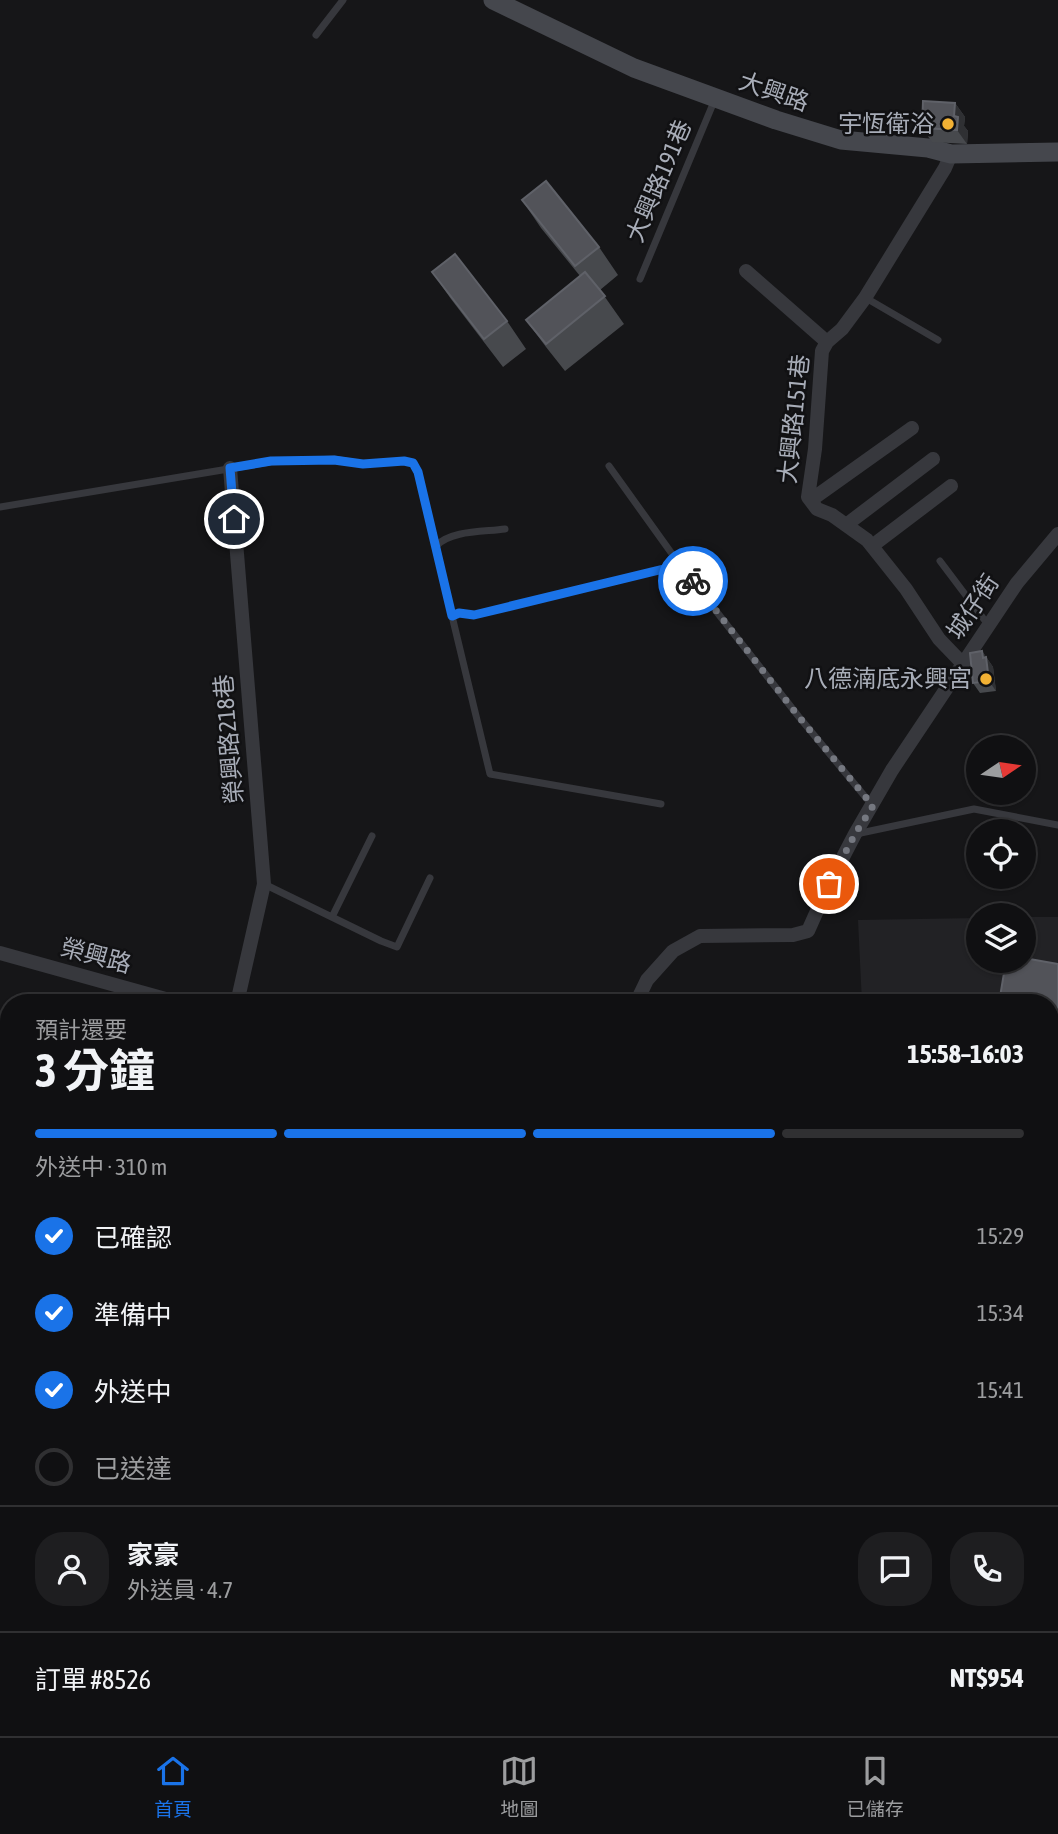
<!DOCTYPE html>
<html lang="zh-TW">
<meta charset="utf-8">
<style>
:root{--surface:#101012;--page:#1e1e20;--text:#f1f3f6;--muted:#9c9d9f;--line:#303032;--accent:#1a73e8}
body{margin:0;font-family:"Asap Condensed","Noto Sans TC",sans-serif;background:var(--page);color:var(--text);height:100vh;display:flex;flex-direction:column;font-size:26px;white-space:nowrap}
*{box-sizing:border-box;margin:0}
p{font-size:23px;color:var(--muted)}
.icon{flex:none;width:38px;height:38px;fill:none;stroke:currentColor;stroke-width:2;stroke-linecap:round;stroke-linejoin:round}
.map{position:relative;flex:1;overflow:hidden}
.side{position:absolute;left:0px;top:994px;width:1059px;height:742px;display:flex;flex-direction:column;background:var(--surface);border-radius:28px 28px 0 0;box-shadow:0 2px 5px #0004,0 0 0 2px var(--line)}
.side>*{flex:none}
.needle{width:46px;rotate:77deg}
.buttons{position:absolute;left:966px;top:735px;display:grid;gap:14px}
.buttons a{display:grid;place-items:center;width:70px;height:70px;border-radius:50%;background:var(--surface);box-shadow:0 2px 5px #0004,0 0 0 2px var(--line);font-size:35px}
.pin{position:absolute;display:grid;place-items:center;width:60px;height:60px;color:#fff;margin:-30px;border:4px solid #fff;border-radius:50%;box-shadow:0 2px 7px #0007}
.courier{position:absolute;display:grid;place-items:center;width:70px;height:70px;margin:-35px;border:5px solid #1a73e8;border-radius:50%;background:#fff;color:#222;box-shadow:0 2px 9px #0007}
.summary em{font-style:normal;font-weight:700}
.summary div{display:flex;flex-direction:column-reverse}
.summary{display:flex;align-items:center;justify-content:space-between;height:119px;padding:0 35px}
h1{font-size:46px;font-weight:700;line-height:52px}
.bar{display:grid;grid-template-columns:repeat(4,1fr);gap:10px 7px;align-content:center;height:84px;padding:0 35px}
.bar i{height:9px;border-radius:5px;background:var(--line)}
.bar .current{background:var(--accent)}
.bar p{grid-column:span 4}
.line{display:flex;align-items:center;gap:18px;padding:0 35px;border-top:2px solid var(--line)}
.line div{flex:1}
.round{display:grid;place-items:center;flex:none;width:74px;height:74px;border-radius:28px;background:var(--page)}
ol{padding:0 35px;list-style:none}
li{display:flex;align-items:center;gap:21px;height:77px}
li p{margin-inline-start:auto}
li .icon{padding:7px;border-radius:50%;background:var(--accent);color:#fff;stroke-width:4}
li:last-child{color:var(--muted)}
li i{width:38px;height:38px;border:4px solid var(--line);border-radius:50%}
.tab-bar{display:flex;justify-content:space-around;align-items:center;height:98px;border-top:2px solid var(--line);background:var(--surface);font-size:19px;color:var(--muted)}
.tab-bar a{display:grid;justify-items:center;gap:4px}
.tab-bar .current{color:var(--accent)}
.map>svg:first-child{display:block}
.built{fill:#222225}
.water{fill:#2c353c}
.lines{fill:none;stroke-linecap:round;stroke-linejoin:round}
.lane{stroke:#37383d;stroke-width:7}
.street{stroke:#37383d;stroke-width:14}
.secondary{stroke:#45474d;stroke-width:19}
.wall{fill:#47494d}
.shaded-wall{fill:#2f3033}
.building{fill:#525359;stroke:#5f6168;stroke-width:2}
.done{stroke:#757880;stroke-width:7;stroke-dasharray:0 12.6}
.route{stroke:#1a73e8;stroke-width:9}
.poi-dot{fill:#f2b134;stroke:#111113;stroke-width:2.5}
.labels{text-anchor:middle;stroke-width:5;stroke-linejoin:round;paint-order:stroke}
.street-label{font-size:24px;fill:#a8adb8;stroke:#111113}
.poi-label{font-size:24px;fill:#a8adb8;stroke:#111113;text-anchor:end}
</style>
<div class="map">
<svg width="1058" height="1736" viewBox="0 0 1058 1736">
<rect width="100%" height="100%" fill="#161618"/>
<path class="built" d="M1024 917H1058V1207L1050 1206V1003H862L858 920 978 918V961H1024Z"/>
<path class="water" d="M0 1206 9 1213V1327L0 1331Z
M9 1703V1727H268L270 1736H0V1719Z"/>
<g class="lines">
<path class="lane" d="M316 35 343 0
M640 279 715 99
M866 298 938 340
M609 466 680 565 799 717 872 805
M0 507 270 462 334 459 363 464 404 461 413 463 418 472 436 546
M505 529C484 532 451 530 436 546L452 616 459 613 474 615 680 565
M940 561 989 626
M452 616 490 774 661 804
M856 834 974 809 1058 825
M264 884 381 941 397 947 430 878
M332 917 372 836
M1050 1586 1058 1589
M285 1727 287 1736
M537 1727 539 1736
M590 1727 592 1736
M846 1736 891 1732 956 1736"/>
<path class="street" d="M951 154 945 168 865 298 842 329 827 342 822 351 815 449 808 497 817 509 832 515 867 540 906 589 939 639 963 664
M746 271 827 342
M230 468 264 884 237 1003
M811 500 912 428
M846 525 933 459
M872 546 951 486
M0 953 180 1003
M636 1003 647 980 673 951 700 936 793 935 808 931 829 884 855 834 892 770 1017 583 1058 534
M1050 1236 1058 1237
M0 1427 9 1417
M820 1736 822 1727"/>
<path class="secondary" d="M493 0 634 68 776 120 841 140 928 148 951 154 1058 152"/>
</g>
<path class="wall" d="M955 103 965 117 964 126 968 131 967 144 932 142 922 128Z
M522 200 599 247 618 275 600 290 624 324 565 371 546 347 526 320 580 276 541 228Z
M432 272 507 321 526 349 503 367 451 299Z
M982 651 993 667 996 691 980 693 973 683Z
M1058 964V1142L1050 1141V1003Z"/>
<path class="shaded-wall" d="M955 103 965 117 964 126 968 131 967 144 957 130 954 116Z
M982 651 993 667 996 691 989 681Z"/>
<path class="building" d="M923 101 955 103 954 116 958 117 957 130 922 128Z
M546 181 599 247 575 266 522 200Z
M455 254 507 321 484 339 432 272Z
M585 272 605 296 546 344 526 320Z
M982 651 983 658 986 657 989 681 973 683 970 653Z
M1024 958 1058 964V1138L1050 1137V1003H999L1006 961H1024Z"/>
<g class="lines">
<path class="done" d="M693 581 799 717 873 806 855 834 829 884"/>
<path class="route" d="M234 519 230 468 271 461 334 460 363 464 404 461 413 463 418 472 452 616 459 613 474 615 680 565 693 581"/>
</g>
<g class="poi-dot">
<circle cx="948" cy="124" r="7"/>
<circle cx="986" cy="679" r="7"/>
</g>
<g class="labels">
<g class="street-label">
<text transform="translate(774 92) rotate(19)" y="8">大興路</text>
<text transform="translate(659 181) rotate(-67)" y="8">大興路191巷</text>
<text transform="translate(794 419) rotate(-84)" y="8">大興路151巷</text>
<text transform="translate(973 607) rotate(-56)" y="8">城仔街</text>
<text transform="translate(229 739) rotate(-95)" y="8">榮興路218巷</text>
<text transform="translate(96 956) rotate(15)" y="8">榮興路</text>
</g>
<g class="poi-label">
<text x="934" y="132">宇恆衛浴</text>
<text x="972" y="687">八德湳底永興宮</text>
</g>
</g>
</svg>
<div class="buttons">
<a><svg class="needle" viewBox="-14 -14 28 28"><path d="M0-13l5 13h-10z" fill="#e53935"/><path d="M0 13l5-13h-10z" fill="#9c9d9f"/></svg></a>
<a><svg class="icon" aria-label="locate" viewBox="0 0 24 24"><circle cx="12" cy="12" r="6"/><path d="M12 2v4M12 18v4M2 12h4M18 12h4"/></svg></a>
<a><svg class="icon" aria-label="layers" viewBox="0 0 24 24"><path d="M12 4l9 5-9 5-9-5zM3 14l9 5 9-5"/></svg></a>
</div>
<div class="pin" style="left:829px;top:884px;background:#ea580c"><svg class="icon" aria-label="bag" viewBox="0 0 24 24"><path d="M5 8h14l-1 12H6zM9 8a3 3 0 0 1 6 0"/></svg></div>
<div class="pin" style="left:234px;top:519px;background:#1f2937"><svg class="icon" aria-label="home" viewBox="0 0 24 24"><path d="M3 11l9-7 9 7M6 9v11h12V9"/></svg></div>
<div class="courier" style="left:693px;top:581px"><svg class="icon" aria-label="bike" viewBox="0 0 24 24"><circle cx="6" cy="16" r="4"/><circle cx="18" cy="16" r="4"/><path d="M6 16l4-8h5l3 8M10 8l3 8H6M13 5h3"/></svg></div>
<section class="side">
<div class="summary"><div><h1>3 分鐘</h1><p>預計還要</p></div><em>15:58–16:03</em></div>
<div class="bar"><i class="current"></i><i class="current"></i><i class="current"></i><i></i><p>外送中 · 310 m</p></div>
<ol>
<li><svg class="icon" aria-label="check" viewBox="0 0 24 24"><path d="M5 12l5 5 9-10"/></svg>已確認<p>15:29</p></li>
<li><svg class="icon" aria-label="check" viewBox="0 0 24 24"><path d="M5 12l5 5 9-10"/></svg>準備中<p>15:34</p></li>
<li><svg class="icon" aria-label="check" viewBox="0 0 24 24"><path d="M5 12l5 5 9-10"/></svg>外送中<p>15:41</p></li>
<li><i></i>已送達</li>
</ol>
<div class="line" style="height:126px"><a class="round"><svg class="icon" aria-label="person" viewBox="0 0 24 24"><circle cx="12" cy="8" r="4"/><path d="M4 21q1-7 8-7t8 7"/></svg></a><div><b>家豪</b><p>外送員 · 4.7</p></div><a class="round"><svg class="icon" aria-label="chat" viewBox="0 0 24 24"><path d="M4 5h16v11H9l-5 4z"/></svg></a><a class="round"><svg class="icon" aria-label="phone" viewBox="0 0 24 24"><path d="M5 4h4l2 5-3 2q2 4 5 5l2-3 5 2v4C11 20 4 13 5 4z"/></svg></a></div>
<div class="line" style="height:91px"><div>訂單 #8526</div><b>NT$954</b></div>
</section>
</div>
<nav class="tab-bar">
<a class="current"><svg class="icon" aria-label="home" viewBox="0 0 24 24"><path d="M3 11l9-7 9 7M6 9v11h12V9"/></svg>首頁</a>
<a><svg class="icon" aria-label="map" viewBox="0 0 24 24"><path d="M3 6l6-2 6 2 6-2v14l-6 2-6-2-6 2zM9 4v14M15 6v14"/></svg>地圖</a>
<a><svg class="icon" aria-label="saved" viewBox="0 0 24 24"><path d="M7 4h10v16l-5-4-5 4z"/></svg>已儲存</a>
</nav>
